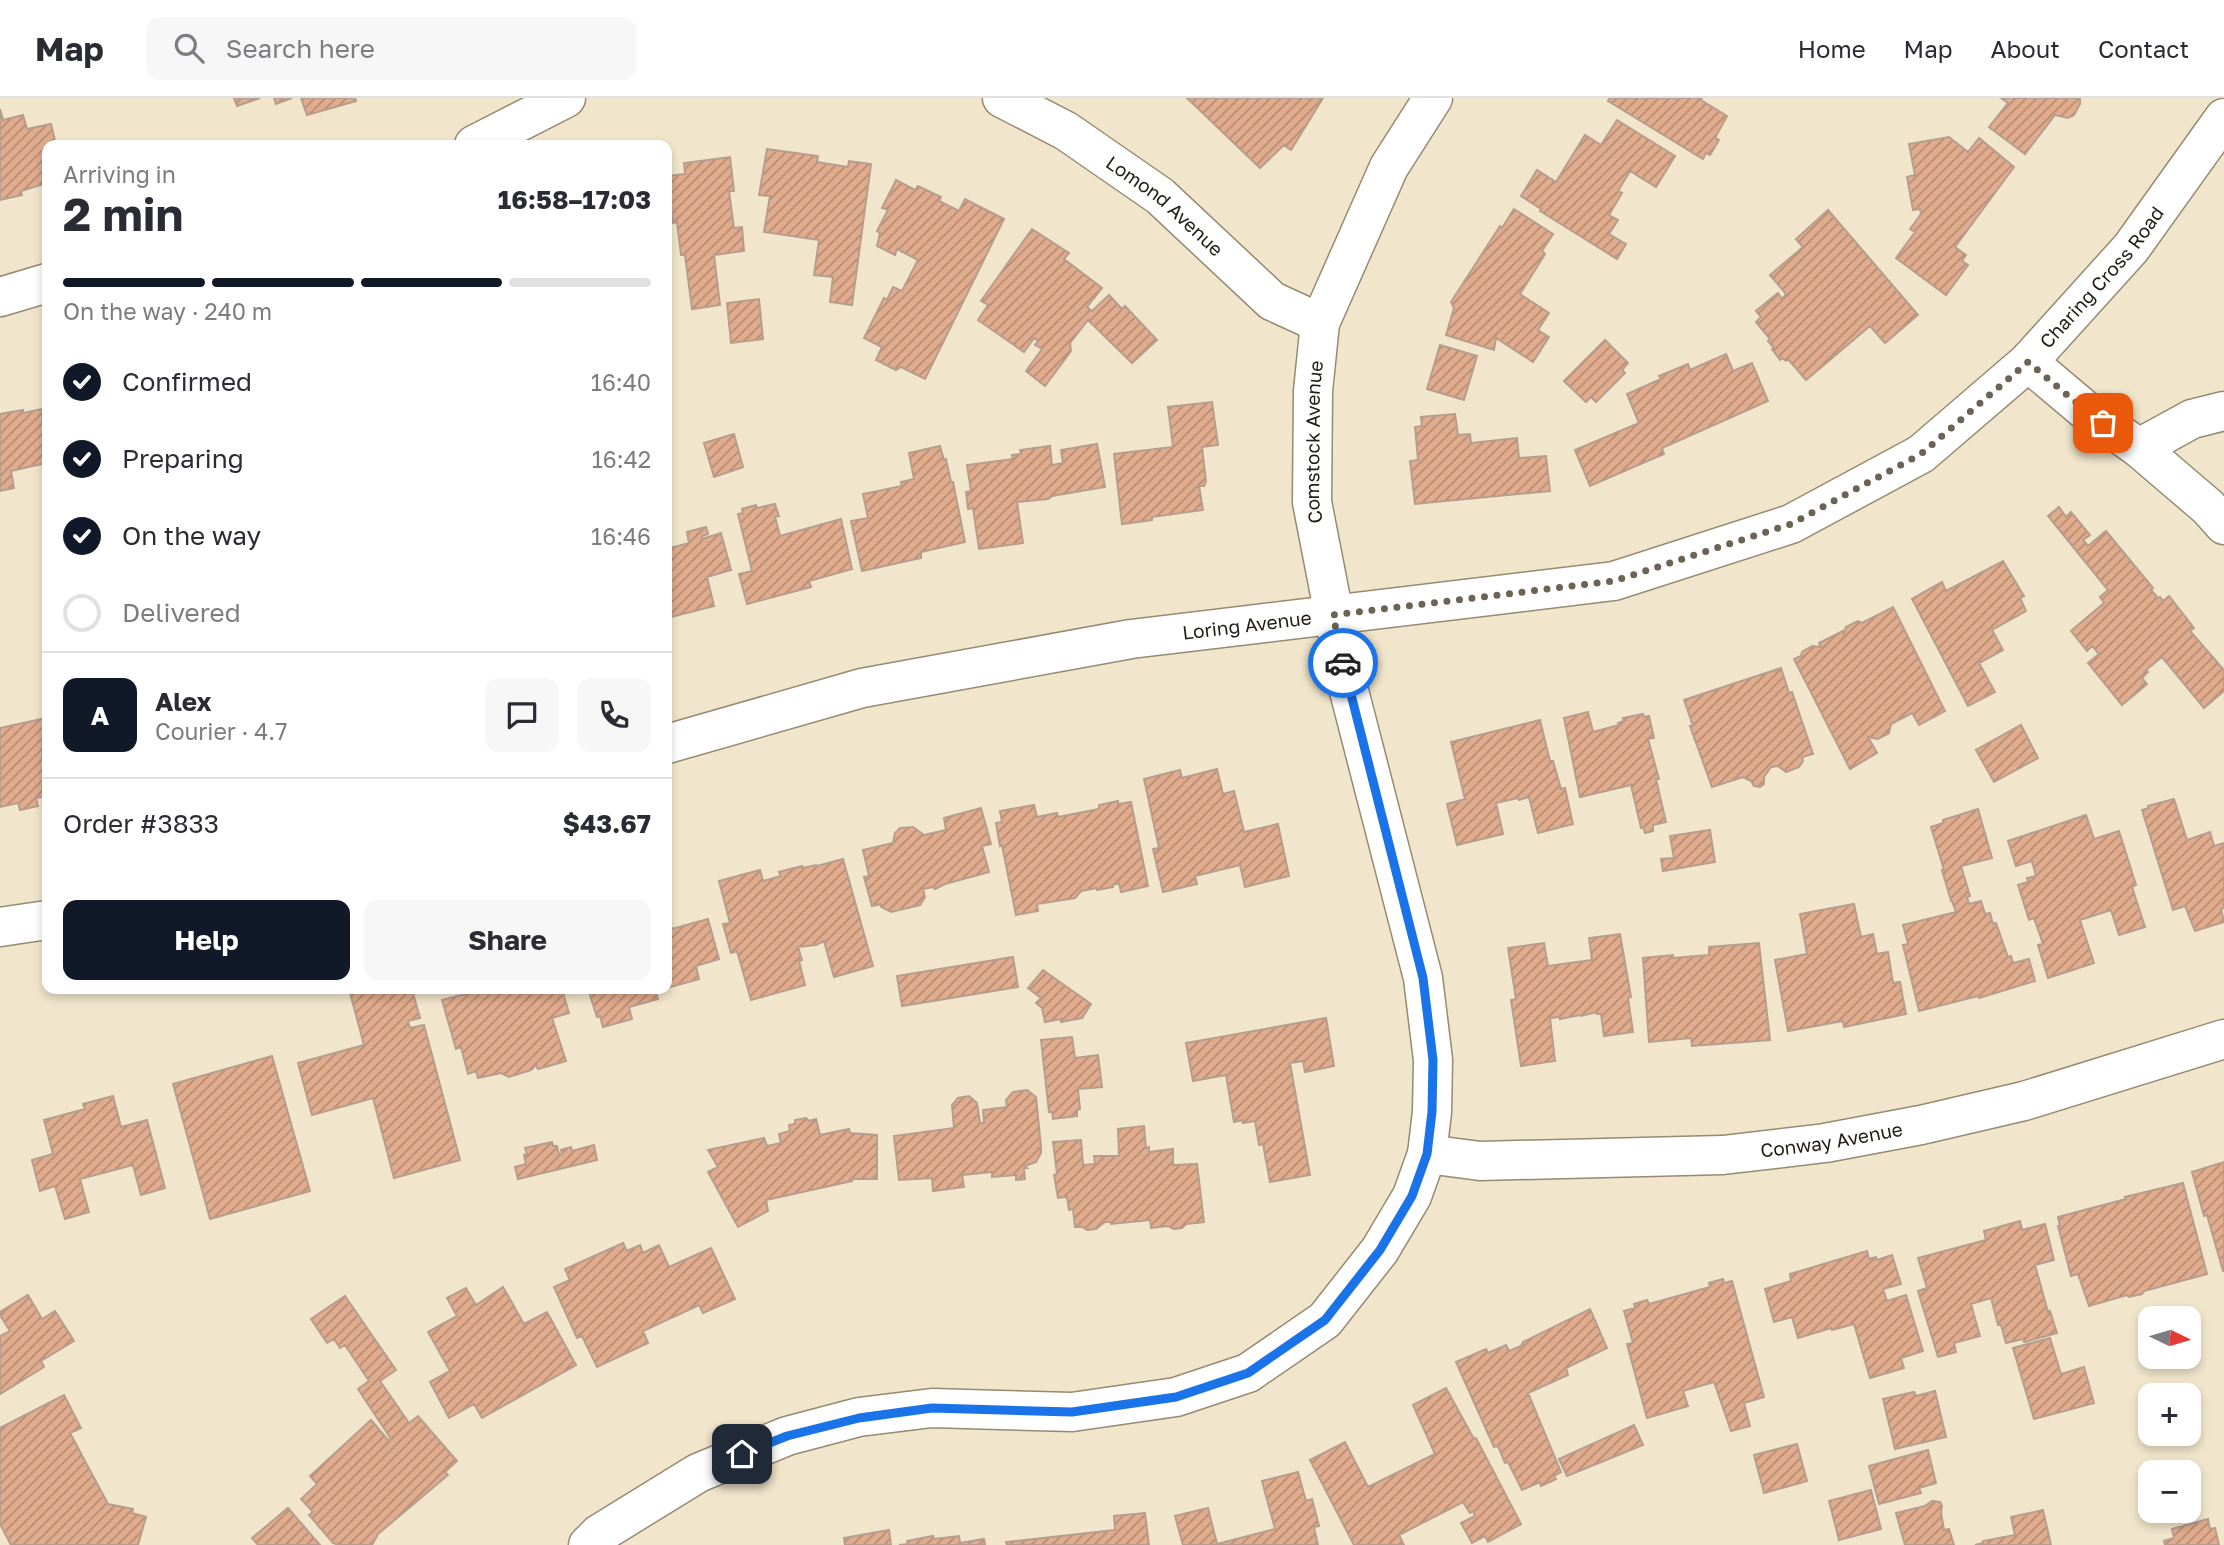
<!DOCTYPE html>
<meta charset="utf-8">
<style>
:root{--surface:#fff;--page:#f7f7f7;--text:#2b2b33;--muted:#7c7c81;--line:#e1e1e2;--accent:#111827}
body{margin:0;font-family:"Golos Text",sans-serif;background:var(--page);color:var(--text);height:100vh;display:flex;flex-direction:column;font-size:26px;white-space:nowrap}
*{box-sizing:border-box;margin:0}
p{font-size:23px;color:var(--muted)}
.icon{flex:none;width:38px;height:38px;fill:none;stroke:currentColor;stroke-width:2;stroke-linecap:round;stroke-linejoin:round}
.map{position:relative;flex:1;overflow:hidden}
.sheet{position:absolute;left:42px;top:42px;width:630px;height:854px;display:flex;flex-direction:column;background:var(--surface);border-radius:14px;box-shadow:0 4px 10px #0003}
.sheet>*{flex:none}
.needle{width:46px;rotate:95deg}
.tools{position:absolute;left:2138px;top:1208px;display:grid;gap:14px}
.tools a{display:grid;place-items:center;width:63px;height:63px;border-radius:14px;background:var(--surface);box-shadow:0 4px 10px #0003;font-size:35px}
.pin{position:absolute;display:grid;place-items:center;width:60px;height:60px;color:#fff;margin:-30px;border-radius:14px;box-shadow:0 4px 10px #0006}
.courier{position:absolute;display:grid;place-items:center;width:70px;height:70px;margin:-35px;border:5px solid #1a73e8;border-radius:50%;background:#fff;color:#222;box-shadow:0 2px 9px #0007}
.overview em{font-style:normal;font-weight:700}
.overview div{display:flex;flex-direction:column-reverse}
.overview{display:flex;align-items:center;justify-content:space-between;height:119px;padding:0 21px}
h1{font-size:46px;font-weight:700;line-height:52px}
.bar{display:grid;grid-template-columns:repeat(4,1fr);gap:10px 7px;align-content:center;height:84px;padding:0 21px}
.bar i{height:9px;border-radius:5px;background:var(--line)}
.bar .selected{background:var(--accent)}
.bar p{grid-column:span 4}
.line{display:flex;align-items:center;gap:18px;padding:0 21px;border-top:2px solid var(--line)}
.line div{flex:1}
.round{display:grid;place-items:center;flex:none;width:74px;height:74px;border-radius:14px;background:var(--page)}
ol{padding:0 21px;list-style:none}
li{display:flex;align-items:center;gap:21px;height:77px}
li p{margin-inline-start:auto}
li .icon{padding:7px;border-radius:50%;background:var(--accent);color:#fff;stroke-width:4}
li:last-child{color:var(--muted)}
li i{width:38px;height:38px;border:4px solid var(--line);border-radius:50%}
.button{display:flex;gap:14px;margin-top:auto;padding:14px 21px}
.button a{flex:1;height:80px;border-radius:14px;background:var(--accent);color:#fff;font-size:28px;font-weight:700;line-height:80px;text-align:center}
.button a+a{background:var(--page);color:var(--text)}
header{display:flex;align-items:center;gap:42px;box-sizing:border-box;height:98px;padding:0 35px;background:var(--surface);border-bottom:2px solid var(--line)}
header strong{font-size:33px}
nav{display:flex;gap:38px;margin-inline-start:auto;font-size:24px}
.search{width:490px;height:63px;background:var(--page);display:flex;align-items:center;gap:18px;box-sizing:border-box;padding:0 24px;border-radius:14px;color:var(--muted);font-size:26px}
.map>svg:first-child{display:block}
.building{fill:url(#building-hatch);stroke:#b69d8e;stroke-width:2}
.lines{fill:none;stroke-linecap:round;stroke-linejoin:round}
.minor-casing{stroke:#968a72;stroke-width:41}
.minor{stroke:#fff;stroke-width:38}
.done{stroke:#6b6455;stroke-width:7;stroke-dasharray:0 12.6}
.route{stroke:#1a73e8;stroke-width:9}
.labels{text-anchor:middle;stroke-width:5;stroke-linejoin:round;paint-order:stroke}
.street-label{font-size:19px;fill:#231e15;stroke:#f1e5cb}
</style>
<header>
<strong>Map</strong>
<div class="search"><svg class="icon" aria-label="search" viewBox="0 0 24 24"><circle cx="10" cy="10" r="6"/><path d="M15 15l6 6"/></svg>Search here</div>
<nav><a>Home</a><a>Map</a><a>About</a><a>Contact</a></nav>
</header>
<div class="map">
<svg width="2224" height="1447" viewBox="0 0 2224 1447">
<defs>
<pattern id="building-hatch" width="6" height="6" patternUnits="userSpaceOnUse" patternTransform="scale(1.75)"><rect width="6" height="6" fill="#e1ac8d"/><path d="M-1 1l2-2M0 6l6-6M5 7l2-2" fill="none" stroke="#b68b72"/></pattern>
</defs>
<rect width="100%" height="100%" fill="#f1e5cb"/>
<path class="building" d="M234 0H260L237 8Z
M274 0H292L276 6Z
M301 0H355L356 3 307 17Z
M1187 0H1323L1291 52 1284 47 1260 70Z
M1610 0H1702L1701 2 1727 18 1715 40 1719 42 1710 57 1706 55 1703 61 1608 3Z
M2001 0H2080V6L2074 17 2068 20 2055 17 2025 56 1989 29 2008 5Z
M0 11 3 22 23 17 27 31 51 26 56 47H47V85L21 93 22 97 0 102Z
M1617 22 1675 58 1656 89 1630 73 1618 93 1622 95 1609 117 1618 122 1609 136 1626 146 1617 161 1540 113 1541 111 1521 98 1537 72 1556 84 1585 37 1601 47Z
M1949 39 1968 54 1979 40 2014 69 1955 149 1966 157 1962 163 1968 167 1946 197 1896 160 1915 134 1910 131 1921 116 1920 111 1913 112 1907 79 1915 77 1909 46Z
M767 51 818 58 817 64 848 69 849 63 871 66 852 207 830 204 833 179 814 177 819 142 764 134 770 98 759 97Z
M730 59 734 93H729L734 130 742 129 744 153 714 157 720 207 692 211 685 157H681L677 124 673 125 671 108 667 109V78L685 76 684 65Z
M896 82 915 92 918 88 941 99 939 103 959 113 965 101 1004 121 925 281 901 269 896 272 876 262 882 249 864 240 884 200 887 202 893 189 902 193 918 162 897 151 895 157 877 148 880 135 877 133 888 112 882 110Z
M1514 111 1553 136 1542 153 1545 156 1520 196 1549 215 1538 232 1549 239 1533 264 1496 240 1494 252 1446 237 1454 210 1451 204 1500 128 1502 130Z
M1828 112 1918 217 1885 245 1870 228 1806 282 1788 261 1786 263 1782 260 1780 262 1772 251 1774 250 1768 243 1770 241 1756 224 1761 219 1756 213 1778 195 1782 201 1786 196 1770 177 1803 149 1796 141Z
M1032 131 1069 155 1064 161 1102 190 1087 209 1092 213 1109 197 1122 211 1125 208 1157 242 1132 265 1088 222 1070 245 1071 253 1045 288 1026 273 1042 251 1035 247 1038 243 1034 240 1024 254 978 222 988 207 981 203Z
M759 201 763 241 731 245 727 205Z
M1605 242 1628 265 1622 272 1625 275 1596 304 1591 299 1586 304 1564 283Z
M1440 247 1477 258 1464 302 1427 291Z
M1726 256 1733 273 1752 265 1768 303 1662 350 1664 356 1590 388 1575 352 1639 325 1627 296 1661 281 1659 278 1688 266 1690 272Z
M1212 304 1218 347 1202 349 1206 383 1204 388H1199L1203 412 1152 419V422L1122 426 1114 356 1173 349 1168 309Z
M47 310V373L46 365 11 373 14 390 0 393V316L23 312V315Z
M1455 316 1458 337 1470 336 1471 345 1517 340 1519 360 1546 358 1550 393 1415 406 1410 363 1418 362 1415 329 1422 328 1421 319Z
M734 336 743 369 714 379 704 345Z
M1097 346 1105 389 1052 398 1048 401 1017 404 1023 445 979 451 973 410 968 411 966 394 971 393 967 367 1013 361 1012 357 1021 356 1020 352 1050 348 1052 367 1063 365 1061 352Z
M940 348 944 362 946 361 951 384H953L965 444 921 454V460L862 473 851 423 868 420 863 396 902 388 901 384 914 381 909 355Z
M775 406 779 418 775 419 780 438 841 421 852 471 809 483 811 489 747 506 739 476 752 473 738 416 743 415 742 411 756 407 757 410Z
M2059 409 2066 419 2071 414 2090 437 2083 442 2088 448 2106 433 2153 490 2151 492 2158 500 2160 499 2163 503 2169 498 2194 530 2190 533 2224 572V593L2204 610 2162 559 2146 572 2148 574 2142 580 2147 586 2122 607 2088 565 2099 556 2092 548 2087 553 2071 533 2104 505 2100 499 2108 492 2048 418Z
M706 429 708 436 702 438V441L721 435 731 472 707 479 714 508 667 520V527V451L689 445 687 434Z
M2003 463 2024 498 2020 500 2026 513 1992 532 2003 552 1979 565 1995 594 1968 608 1912 501 1942 484 1946 493Z
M1893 509 1945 613 1919 627 1912 615 1891 626 1889 635 1878 641 1868 639 1877 655 1850 671 1794 561 1801 558 1802 554 1812 548 1821 549 1819 545 1843 533 1844 536 1846 529 1858 523 1862 525Z
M1781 570 1789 595 1792 594 1813 656 1802 659 1803 663 1799 669 1786 674 1778 668 1771 669 1764 679V686L1760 689 1754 688 1751 683 1743 679 1712 689 1690 628H1693L1684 602Z
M1588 614 1593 634 1619 627 1618 625 1624 623 1623 620 1643 616 1644 619 1649 618 1654 640 1648 641 1659 681H1656L1666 724 1653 727V733L1645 735 1643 729 1641 730 1631 687 1580 699 1564 620Z
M46 620 47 698 36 700 38 708 20 712 18 705 0 709V630Z
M1540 622 1550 663H1553L1561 691 1565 690 1573 726 1538 735 1529 699 1519 702 1518 700 1496 705 1503 736 1457 747 1447 706 1465 701 1451 644Z
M2021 627 2038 660 1994 684 1976 652Z
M1217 671 1223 696 1234 693 1244 734 1278 726 1289 778 1245 789 1240 767 1195 778 1197 786 1163 794 1153 751 1159 750 1144 681 1180 672 1182 680Z
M2174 701 2187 742 2210 734 2214 748 2224 745V810L2221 811 2224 824 2195 833 2185 808 2173 812 2142 712 2149 710 2148 708Z
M1118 703V706L1131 704 1148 788 1121 794 1119 785 1113 787V789L1097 792V790L1081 793 1075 800 1037 806 1038 813 1016 817 1002 747 1000 748 996 725 1002 724 1000 713 1034 707 1037 719 1057 715 1058 719 1099 711V707Z
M981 710 991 746 982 748 989 774 945 786 935 791 933 789 923 791 925 799 920 807 891 814 881 809V806L872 808 864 779 869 778 863 752 893 745 895 735 900 730 913 729 924 737 946 732 944 720Z
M1978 711 1992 760 1961 768 1970 798 1967 799 1969 806 1981 803 1985 816 1990 815 1993 826 1996 825 2008 859 2011 858 2013 865 2029 861 2035 883 1979 900 1978 898 1919 913 1903 847 1908 846 1903 827 1956 814 1952 803H1951L1942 772H1944L1931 729 1943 725V722Z
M2086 717 2094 741 2119 733 2136 787 2132 789 2145 829 2119 837 2111 812 2080 822 2094 865 2048 880 2038 847 2043 846 2034 820 2029 822 2018 787 2028 784 2027 780 2036 778 2032 763 2016 768 2008 743Z
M1710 732 1715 764 1663 773 1661 761 1674 760 1670 738Z
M843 761 873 868 834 879 824 843 816 847 798 849 802 862 799 863 805 887 751 902 737 853 731 855 723 826 730 825 719 783 760 772 763 783 781 778 779 774 802 768V770L816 767 817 768Z
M1854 806 1861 839 1873 836 1877 856 1888 854 1893 885 1900 884 1906 916 1844 929 1843 923 1788 933 1775 862 1807 856 1800 816Z
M708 821 719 861 696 868 699 881 667 890V822H669L672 831Z
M1620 836 1631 899 1628 900 1633 934 1604 938 1601 916H1597V914L1581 918 1580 917 1560 921V919L1550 920 1555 963 1521 968 1511 902 1516 901 1508 850 1544 845 1548 868 1592 862 1589 840Z
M1759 845 1770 942 1692 948 1691 940 1649 944 1643 860 1673 857V860L1709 857V849Z
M1013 859 1018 889 902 908 897 878Z
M1043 872 1091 906 1082 920 1061 924V921L1045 924 1042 910 1036 905 1041 900 1028 890Z
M349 891H412L420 920 408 923 410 930 424 927 460 1062 394 1080 373 1000 312 1017 298 965 364 947Z
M485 891H562L569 915 552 920 566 963 538 971 536 967 531 972 509 979 501 975 478 980 476 973 468 976 461 949 456 951 442 902Z
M588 891H665L656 893 658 901 629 909 632 921 603 929 600 918 597 919Z
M1326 920 1334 968 1305 974 1303 963 1290 965 1310 1077 1270 1084 1263 1046 1259 1047 1255 1023 1243 1025V1022L1234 1024 1226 977 1193 983 1186 945Z
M1072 939 1075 960 1098 957 1102 989 1078 991 1080 1011 1077 1012V1018L1053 1021 1052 1014H1049L1041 942Z
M272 958 310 1093 210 1121 173 986Z
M1027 992 1036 999 1041 1049V1055L1036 1064 1025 1068 1027 1070H1024L1025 1081 1016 1082V1077L992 1079V1074L962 1077 964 1089 933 1093 932 1080 899 1082 894 1038 954 1030 952 1007 958 1000 969 998 977 1005 980 1025H984L983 1012 1007 1009 1006 1002 1013 994Z
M113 998 121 1029 147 1022 165 1090 141 1097 133 1067 80 1081 89 1114 65 1121 55 1088 40 1093 32 1062 53 1056 44 1022 85 1011 83 1006Z
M806 1020 809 1023 816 1021 820 1037 849 1031 850 1035 877 1037V1081H851L852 1083 766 1102 768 1113 738 1129 708 1074 718 1069 708 1052 764 1040 767 1048 781 1045 779 1036 790 1033 789 1027 795 1026V1022Z
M1144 1028 1146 1050 1149 1049V1054L1173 1051V1067L1197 1066 1204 1124 1186 1126 1182 1130 1174 1131 1168 1128 1151 1130 1150 1122 1111 1126V1124H1105L1096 1131 1087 1132 1082 1129H1075L1073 1111 1069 1112 1067 1099 1058 1100 1054 1077 1057 1076 1053 1044 1081 1042 1083 1067 1095 1066 1094 1058H1119L1118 1031Z
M552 1044 553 1048H557L559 1057 562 1056 561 1052 571 1049 572 1053 594 1047 597 1062 518 1081 515 1069 526 1066 524 1057 527 1056 525 1050Z
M2224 1064V1173H2223L2207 1117 2204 1118 2192 1074Z
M2183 1085 2207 1176 2144 1193 2142 1196 2129 1199 2127 1197 2089 1208 2078 1176 2071 1178 2058 1128H2060L2058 1119 2126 1101 2125 1099Z
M2020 1123 2022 1132 2045 1126 2054 1162 2035 1167 2048 1214 2050 1213 2057 1235 2025 1244H2024L2023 1241 2006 1245 2001 1227H1998L1991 1200 1971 1206 1980 1238 1954 1245 1956 1254 1938 1259 1918 1193 1927 1190 1918 1160 1986 1142 1984 1133Z
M623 1145 627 1153 640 1147 643 1155 659 1147 669 1169 711 1150 735 1201 703 1215 699 1207 643 1233 648 1245 597 1269 582 1238 577 1240 554 1189 570 1182 565 1171Z
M1867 1153 1869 1161 1876 1159 1877 1162 1892 1157 1901 1186 1883 1191 1887 1203 1906 1197 1923 1253 1901 1260 1904 1270 1870 1280 1854 1226 1832 1232 1831 1230 1798 1240 1792 1219 1774 1224 1765 1191 1791 1183 1790 1176Z
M1723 1181 1724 1185 1732 1183 1764 1299 1744 1305 1750 1328 1731 1333 1714 1284 1683 1293 1688 1308 1647 1320 1627 1246 1633 1245 1624 1213 1635 1210 1634 1206 1647 1202 1649 1206 1710 1189 1709 1185Z
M503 1189 524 1226 547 1214 576 1267 482 1320 474 1306 449 1320 430 1284 450 1273 428 1234 457 1218 447 1200 466 1190 476 1207Z
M28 1197 42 1221 55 1213 74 1243 41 1263 44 1269 0 1296V1238L10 1233 0 1217V1214Z
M345 1198 396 1272 380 1283 409 1325 418 1318 457 1363 445 1374 448 1377 378 1436 372 1447H339L333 1445 309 1417 313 1414 301 1401 317 1386 310 1378 371 1322 389 1343 391 1341 358 1291 369 1283 345 1247 340 1250 334 1241 327 1245 311 1221Z
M1590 1211 1607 1250 1566 1270 1568 1277 1528 1295 1561 1374 1554 1378 1556 1381 1541 1388 1540 1384 1522 1392 1508 1364 1505 1365 1498 1348 1494 1349 1456 1264 1486 1251 1488 1255 1506 1247 1509 1253 1521 1248 1523 1244Z
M2050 1240 2061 1276 2084 1269 2094 1305 2034 1321 2013 1250Z
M1446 1290 1474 1341 1476 1340 1521 1426 1488 1444 1485 1438 1472 1445 1461 1425 1475 1418 1473 1413 1470 1415 1463 1404 1399 1437 1404 1447H1354L1310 1362 1345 1344 1368 1389 1435 1356 1413 1307Z
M1935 1293 1946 1339 1895 1351 1883 1301 1914 1294 1916 1298Z
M64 1297 81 1330 70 1335 108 1406 133 1411 132 1415 146 1419 138 1447H11L0 1426V1330Z
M1634 1327 1643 1347 1567 1378 1559 1361Z
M1797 1346 1807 1383 1764 1395 1754 1357Z
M1928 1352 1936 1385 1919 1390 1921 1395 1879 1406 1869 1368Z
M1298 1374 1306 1403 1312 1401 1319 1428 1314 1429 1318 1447H1183L1175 1418 1208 1410 1217 1446 1275 1431 1262 1383Z
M1871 1392 1881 1431 1839 1442 1829 1403Z
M1932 1403 1940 1404 1942 1408 1941 1414 1944 1432 1949 1431 1954 1447H1905L1896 1415 1925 1408Z
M288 1410 320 1447H258L252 1440Z
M2043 1412 2051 1447H1975L1983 1445V1443L2015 1437 2011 1419Z
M1145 1415 1149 1447H1007L1006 1444 1115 1432 1114 1418Z
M2208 1421 2210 1431 2215 1430 2219 1447H2165L2164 1443 2174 1440 2172 1431Z
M889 1432 891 1447H845L844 1440Z
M933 1438 934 1441 959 1438 960 1445 984 1441 985 1447H899L908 1446 907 1443Z"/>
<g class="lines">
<g class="minor-casing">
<g id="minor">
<path id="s1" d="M1002 0 1066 33 1160 98 1272 203 1320 225"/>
<path d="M474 47 566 0"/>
<path d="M0 199 47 185"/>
<path d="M2028 264 2085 312 2139 350 2208 409 2224 427"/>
<path d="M2139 350 2192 321 2224 313"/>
<path id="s2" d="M667 646 862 590 1131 541 1614 483 1791 426 1921 356 2028 264 2131 150 2224 20"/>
<path d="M0 829 47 822"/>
<path id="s3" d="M1427 1056 1480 1063 1723 1057 1825 1045 1921 1027 2024 1003 2224 941"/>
<path id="s4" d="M588 1447 599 1436 698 1375 787 1338 859 1319 932 1310 1072 1314 1176 1299 1248 1275 1325 1222 1380 1152 1412 1098 1427 1056 1432 1014 1433 962 1423 880 1348 589 1312 404 1313 293 1320 225 1389 69 1433 0"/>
</g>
</g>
<use href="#minor" class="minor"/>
</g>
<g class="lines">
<path class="done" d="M1343 565 1333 517 1614 483 1791 426 1921 356 2028 264 2085 312 2103 325"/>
<path class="route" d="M742 1356 787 1338 859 1320 932 1310 1072 1314 1176 1299 1248 1275 1325 1222 1380 1152 1412 1098 1427 1056 1432 1014 1433 962 1423 880 1343 565"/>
</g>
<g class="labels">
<g class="street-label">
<text dy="7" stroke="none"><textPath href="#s1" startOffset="196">Lomond Avenue</textPath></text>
<text dy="7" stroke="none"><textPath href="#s2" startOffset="1550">Charing Cross Road</textPath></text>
<text dy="7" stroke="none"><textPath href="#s4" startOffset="1713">Comstock Avenue</textPath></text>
<text dy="7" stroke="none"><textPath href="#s2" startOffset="593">Loring Avenue</textPath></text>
<text dy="7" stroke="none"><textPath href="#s3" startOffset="406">Conway Avenue</textPath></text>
</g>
</g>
</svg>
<div class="tools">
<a><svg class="needle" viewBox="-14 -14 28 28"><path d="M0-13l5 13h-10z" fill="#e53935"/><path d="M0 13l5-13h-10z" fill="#7c7c81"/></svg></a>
<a>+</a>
<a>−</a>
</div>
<div class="pin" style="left:2103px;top:325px;background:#ea580c"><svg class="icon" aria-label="bag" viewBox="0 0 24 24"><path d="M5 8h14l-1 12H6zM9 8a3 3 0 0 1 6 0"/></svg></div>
<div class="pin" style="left:742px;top:1356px;background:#1f2937"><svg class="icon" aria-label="home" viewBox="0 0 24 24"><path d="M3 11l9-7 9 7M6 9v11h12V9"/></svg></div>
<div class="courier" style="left:1343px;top:565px"><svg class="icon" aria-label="car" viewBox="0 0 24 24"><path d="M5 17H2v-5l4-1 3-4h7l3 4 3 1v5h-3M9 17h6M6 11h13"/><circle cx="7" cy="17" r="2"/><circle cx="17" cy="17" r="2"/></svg></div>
<section class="sheet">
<div class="overview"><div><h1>2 min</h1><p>Arriving in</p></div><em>16:58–17:03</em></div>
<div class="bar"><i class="selected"></i><i class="selected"></i><i class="selected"></i><i></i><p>On the way · 240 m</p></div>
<ol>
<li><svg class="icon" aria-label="check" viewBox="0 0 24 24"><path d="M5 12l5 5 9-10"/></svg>Confirmed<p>16:40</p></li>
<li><svg class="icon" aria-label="check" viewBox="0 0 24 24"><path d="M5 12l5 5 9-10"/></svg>Preparing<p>16:42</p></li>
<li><svg class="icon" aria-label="check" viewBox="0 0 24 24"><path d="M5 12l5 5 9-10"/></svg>On the way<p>16:46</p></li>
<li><i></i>Delivered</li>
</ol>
<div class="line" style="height:126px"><b class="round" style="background:var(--accent);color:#fff">A</b><div><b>Alex</b><p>Courier · 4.7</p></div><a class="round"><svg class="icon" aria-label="chat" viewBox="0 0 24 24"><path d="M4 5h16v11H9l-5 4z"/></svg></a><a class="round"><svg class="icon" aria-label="phone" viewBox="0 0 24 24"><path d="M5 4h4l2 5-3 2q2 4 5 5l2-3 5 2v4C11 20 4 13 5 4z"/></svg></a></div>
<div class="line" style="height:91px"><div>Order #3833</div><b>$43.67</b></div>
<div class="button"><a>Help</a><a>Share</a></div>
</section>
</div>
